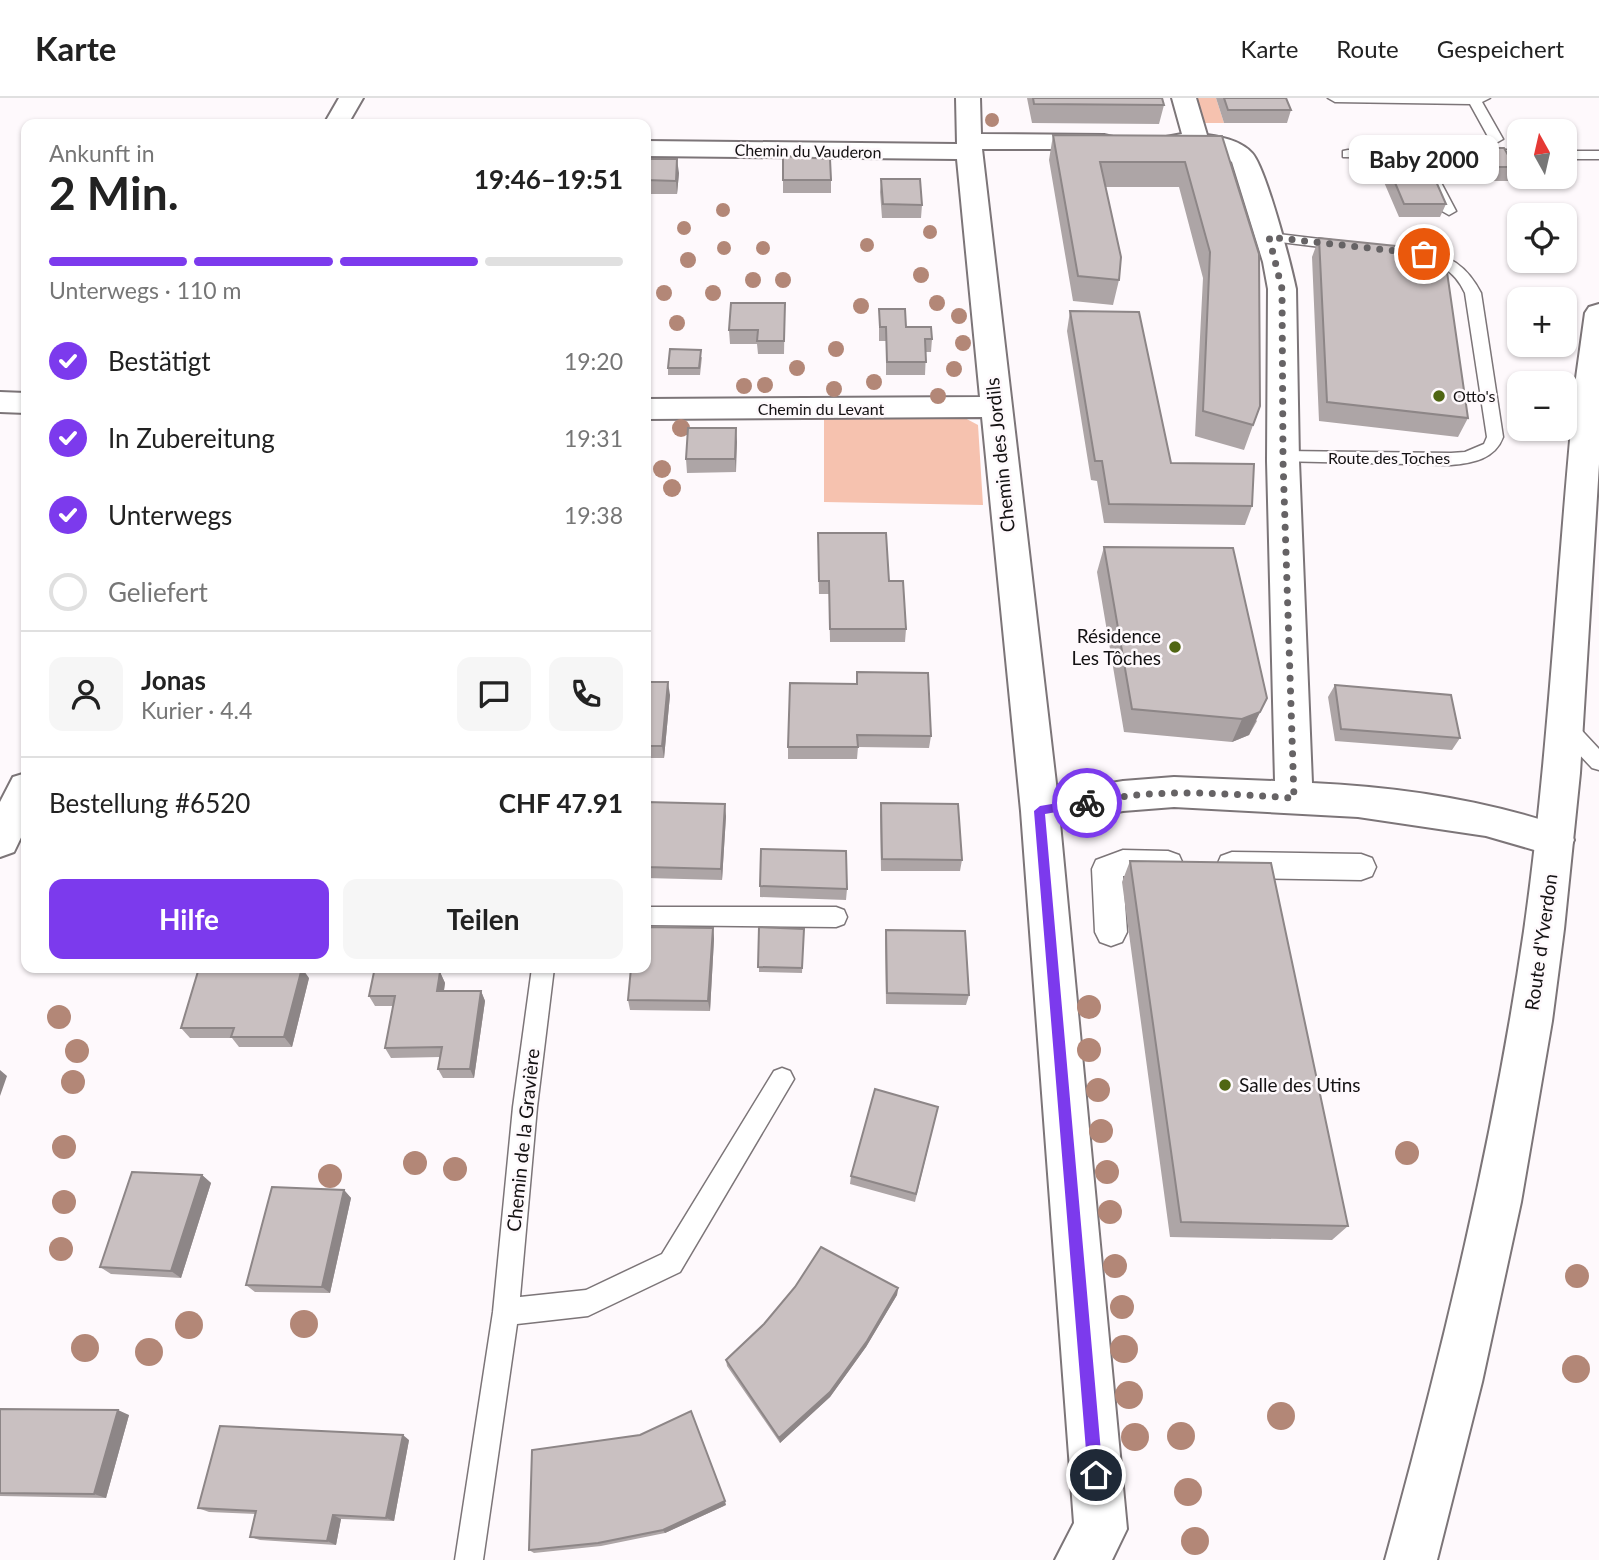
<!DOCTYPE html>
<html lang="de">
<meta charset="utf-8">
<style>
:root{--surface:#fff;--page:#f6f6f6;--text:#222;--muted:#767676;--line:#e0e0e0;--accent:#7c3aed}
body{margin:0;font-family:Lato,sans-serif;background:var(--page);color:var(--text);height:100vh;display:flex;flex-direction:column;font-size:26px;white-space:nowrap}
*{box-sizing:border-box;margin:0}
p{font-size:23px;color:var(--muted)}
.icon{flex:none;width:38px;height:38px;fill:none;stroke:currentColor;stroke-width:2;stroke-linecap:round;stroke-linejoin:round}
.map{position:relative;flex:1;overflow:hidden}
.details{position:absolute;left:21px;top:21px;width:630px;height:854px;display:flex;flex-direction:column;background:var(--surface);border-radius:14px;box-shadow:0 2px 5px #0004}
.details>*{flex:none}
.needle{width:46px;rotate:352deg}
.buttons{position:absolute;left:1507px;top:21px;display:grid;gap:14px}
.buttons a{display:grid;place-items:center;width:70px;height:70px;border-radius:14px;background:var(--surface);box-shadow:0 2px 5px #0004;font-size:35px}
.pin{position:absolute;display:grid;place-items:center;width:60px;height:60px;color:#fff;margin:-30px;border:4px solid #fff;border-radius:50%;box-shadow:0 2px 7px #0007}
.courier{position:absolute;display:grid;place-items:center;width:70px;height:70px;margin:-35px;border:5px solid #7c3aed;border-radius:50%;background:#fff;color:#222;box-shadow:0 2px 9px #0007}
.bubble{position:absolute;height:49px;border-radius:14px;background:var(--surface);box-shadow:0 2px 5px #0004;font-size:23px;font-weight:700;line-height:49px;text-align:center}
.overview em{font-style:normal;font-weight:700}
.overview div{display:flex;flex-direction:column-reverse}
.overview{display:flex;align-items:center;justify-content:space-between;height:119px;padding:0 28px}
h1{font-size:46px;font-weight:700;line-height:52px}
.bar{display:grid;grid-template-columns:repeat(4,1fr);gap:10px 7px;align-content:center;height:84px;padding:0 28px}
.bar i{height:9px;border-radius:5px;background:var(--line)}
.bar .active{background:var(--accent)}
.bar p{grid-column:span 4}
.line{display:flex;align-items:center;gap:18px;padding:0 28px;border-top:2px solid var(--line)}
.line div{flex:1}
.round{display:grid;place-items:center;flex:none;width:74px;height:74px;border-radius:14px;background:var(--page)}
ol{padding:0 28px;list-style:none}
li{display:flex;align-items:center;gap:21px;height:77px}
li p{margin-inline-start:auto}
li .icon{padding:7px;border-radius:50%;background:var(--accent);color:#fff;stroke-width:4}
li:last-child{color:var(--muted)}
li i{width:38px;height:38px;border:4px solid var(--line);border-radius:50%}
.action{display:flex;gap:14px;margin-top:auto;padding:14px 28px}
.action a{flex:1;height:80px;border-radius:14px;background:var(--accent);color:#fff;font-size:28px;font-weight:700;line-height:80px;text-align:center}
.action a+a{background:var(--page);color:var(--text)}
header{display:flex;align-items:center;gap:42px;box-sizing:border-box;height:98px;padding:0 35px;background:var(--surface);border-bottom:2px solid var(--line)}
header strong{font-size:33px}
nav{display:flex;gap:38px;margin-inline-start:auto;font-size:24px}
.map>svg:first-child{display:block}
.green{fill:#f6c2af}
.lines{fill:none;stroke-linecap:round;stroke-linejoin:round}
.service-casing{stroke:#7c7578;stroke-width:3}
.pedestrian-casing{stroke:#7c7578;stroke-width:3}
.minor-casing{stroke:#7c7578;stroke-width:4}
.secondary-casing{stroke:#7c7578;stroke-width:4}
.service{fill:#fff;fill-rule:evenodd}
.pedestrian{fill:#fff;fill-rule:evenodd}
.minor{fill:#fff;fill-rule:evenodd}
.secondary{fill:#fff;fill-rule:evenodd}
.tree{fill:#b38777}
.wall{fill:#ada5a6}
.shaded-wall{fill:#8d8687}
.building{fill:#c9c0c1;stroke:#8d8687;stroke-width:2}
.route{fill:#7c3aed}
.done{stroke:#666365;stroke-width:7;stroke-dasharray:0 12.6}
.poi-dot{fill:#506613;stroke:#fef9fc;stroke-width:2.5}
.labels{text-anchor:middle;stroke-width:5;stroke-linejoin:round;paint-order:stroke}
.far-street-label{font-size:16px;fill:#141213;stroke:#fef9fc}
.far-poi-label{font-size:16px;fill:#141213;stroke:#fef9fc;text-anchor:start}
.street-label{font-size:19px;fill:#141213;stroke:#fef9fc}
.poi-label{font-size:19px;fill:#141213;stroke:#fef9fc;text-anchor:end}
</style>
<header>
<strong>Karte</strong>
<nav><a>Karte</a><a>Route</a><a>Gespeichert</a></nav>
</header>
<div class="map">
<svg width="1599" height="1462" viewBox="0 0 1599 1462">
<rect width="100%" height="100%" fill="#fef9fc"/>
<path class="green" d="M1184 0H1216L1224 25H1191Z
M963 319 978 327 983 407 824 404V320Z"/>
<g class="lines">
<g class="service-casing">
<path id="service" d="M1328 0H1490L1482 4 1503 41 1496 45 1491 44 1470 6 1335 4Z
M1348 52H1519V60H1428L1456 113 1449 117 1442 113 1414 60 1343 59V53Z
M1564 53H1599V61H1564Z
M1269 135 1345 144 1352 148 1345 152 1264 142 1262 139 1264 136Z
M1419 152C1449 156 1467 168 1481 195L1503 339C1495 361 1473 365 1451 367L1277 363 1274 359 1277 355 1283 353 1451 355 1465 354 1484 346 1487 339 1465 195C1454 171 1438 165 1414 159L1412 156Z
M1565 620 1572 622 1599 651V672L1592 670 1558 634 1555 628 1558 622Z
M646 809H836L844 812 847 819 844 826 836 829 646 827Z
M532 870H554L537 1009 520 1199 586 1192 662 1156 774 973 782 970 790 973 794 981 680 1174 588 1218 517 1226 483 1462H455L493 1214 513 1009Z"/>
</g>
<g class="pedestrian-casing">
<path id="pedestrian" d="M1123 752 1168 753 1179 757 1183 766 1179 775 1168 779 1123 778 1127 834 1122 844 1111 848 1100 844 1095 834 1092 771 1096 762Z
M1232 754 1361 756 1372 760 1376 769 1372 778 1361 782 1232 780 1221 776 1217 767 1221 758Z"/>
</g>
<g class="minor-casing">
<path id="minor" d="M339 0H363L348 26H324Z
M956 0H980L981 36 1104 37 1113 39 1116 44 1113 49 1104 51H982L1057 694 1123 683 1174 679 1275 683 1267 363 1268 191 1263 164 1232 64C1213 46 1189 55 1166 49L1163 44 1166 39 1182 36 1172 0H1196L1207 37C1223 39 1241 43 1252 55 1266 70 1291 167 1296 191L1299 363 1312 685C1399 689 1487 702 1569 731L1574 742 1569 753 1555 758 1486 738 1358 719 1174 709 1123 713 1060 725 1127 1431 1112 1462H1055L1074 1425 1021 713 982 319 646 321V301L980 299 957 61 646 58V43L957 46Z
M0 294 26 295V315L0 314Z
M26 675V729L14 754 0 759V704L13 679Z"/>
</g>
<g class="secondary-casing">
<path id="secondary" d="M1599 206V366L1580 675 1564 831 1552 923 1521 1104 1482 1284 1437 1462H1385C1442 1255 1493 1046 1524 833 1550 649 1557 464 1576 280L1585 215 1589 209Z"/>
</g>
<use href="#service" class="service"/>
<use href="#pedestrian" class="pedestrian"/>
<use href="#minor" class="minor"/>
<use href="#secondary" class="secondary"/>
</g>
<g class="tree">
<circle cx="992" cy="22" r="7"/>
<circle cx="723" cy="112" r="7"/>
<circle cx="684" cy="130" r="7"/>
<circle cx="930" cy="134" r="7"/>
<circle cx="867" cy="147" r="7"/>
<circle cx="724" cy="150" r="7"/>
<circle cx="763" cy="150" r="7"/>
<circle cx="688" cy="162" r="8"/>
<circle cx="921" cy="177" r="8"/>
<circle cx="753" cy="182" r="8"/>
<circle cx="783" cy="182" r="8"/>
<circle cx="664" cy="195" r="8"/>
<circle cx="713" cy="195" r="8"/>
<circle cx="937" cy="205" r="8"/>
<circle cx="861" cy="208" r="8"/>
<circle cx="959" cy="218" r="8"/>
<circle cx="677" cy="225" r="8"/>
<circle cx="963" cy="245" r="8"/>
<circle cx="836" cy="251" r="8"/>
<circle cx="797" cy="270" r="8"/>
<circle cx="954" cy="271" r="8"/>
<circle cx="874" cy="284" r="8"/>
<circle cx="765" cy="287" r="8"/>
<circle cx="744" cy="288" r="8"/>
<circle cx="834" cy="291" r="8"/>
<circle cx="938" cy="298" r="8"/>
<circle cx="681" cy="330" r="9"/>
<circle cx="662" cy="371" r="9"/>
<circle cx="672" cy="390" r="9"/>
<circle cx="1089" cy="909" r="12"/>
<circle cx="59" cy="919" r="12"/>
<circle cx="1089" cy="952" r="12"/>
<circle cx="77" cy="953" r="12"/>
<circle cx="73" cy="984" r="12"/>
<circle cx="1098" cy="992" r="12"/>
<circle cx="1101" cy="1033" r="12"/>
<circle cx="64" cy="1049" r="12"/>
<circle cx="1407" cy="1055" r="12"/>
<circle cx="415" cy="1065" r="12"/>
<circle cx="455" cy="1071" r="12"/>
<circle cx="1107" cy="1074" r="12"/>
<circle cx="330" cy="1078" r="12"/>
<circle cx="64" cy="1104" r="12"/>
<circle cx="1110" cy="1114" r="12"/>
<circle cx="61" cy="1151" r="12"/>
<circle cx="1115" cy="1168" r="12"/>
<circle cx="1577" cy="1178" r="12"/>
<circle cx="1122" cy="1209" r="12"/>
<circle cx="304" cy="1226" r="14"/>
<circle cx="189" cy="1227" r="14"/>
<circle cx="85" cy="1250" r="14"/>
<circle cx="1124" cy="1251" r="14"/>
<circle cx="149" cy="1254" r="14"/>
<circle cx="1576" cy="1271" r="14"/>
<circle cx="1129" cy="1297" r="14"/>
<circle cx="1281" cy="1318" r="14"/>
<circle cx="1181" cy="1338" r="14"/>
<circle cx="1135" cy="1339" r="14"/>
<circle cx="1188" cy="1394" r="14"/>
<circle cx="1195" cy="1443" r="14"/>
</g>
<path class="wall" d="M1027 0H1162L1164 7 1159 26 1032 25Z
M1216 0H1286L1291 12 1287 25H1224Z
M1053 37 1222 38 1260 308 1244 352 1195 338 1203 180 1179 89H1106L1119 182 1113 207 1073 203 1049 62Z
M1454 50 1515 69 1508 83H1458L1448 63Z
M1382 54 1446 106 1440 119H1399L1377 68Z
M646 55H649L650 61 679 75 677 96H646Z
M783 58 831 82V95H783Z
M881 81 922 107 921 120H882L880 94Z
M1319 140 1468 320 1458 339 1319 323 1312 159Z
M785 205 784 256H758L757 246H730L729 232Z
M879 211 906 229 932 241 931 254H926L925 277H886V243H879Z
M1070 213 1171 365 1252 408 1245 427 1104 425 1097 383 1091 382 1067 233Z
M702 259 700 277H668V270Z
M736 330V374L687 375 686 361Z
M818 448 889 483 906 531 905 544H830L829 496H819Z
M1104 449 1257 623 1249 637 1232 644 1124 634 1097 474Z
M857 574 931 638 929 650 858 649 857 661H788V649L856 586Z
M646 584 670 597 664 660H646Z
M1335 587 1460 640 1452 652 1335 643 1328 599Z
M881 705 962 762 960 773H881L880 717Z
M646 708 726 718 722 782 646 780Z
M1130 763 1348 1128 1332 1142 1170 1139 1122 784Z
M760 788 847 791 846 802 760 799Z
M759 829 804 831 802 875 759 874Z
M713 830 714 841 710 913 630 912 628 902Z
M886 832 969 897 966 907 886 906 885 842Z
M440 874 445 885 444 893H481L485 903 474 980H443L438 971 440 959 391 960 385 950 393 908H375L369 898Z
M309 880 292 949H239L232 940H190L181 930Z
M938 1009 915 1104 850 1086 851 1078Z
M202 1077 211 1085 181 1180 111 1176 100 1169Z
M344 1092 351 1100 330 1195 255 1194 246 1187Z
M898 1190 897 1197 866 1249 830 1299 780 1345 727 1268 726 1262Z
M0 1311 129 1317 106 1400 0 1398Z
M409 1342 394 1423 341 1421 336 1447 260 1442 250 1439 256 1416 209 1414 198 1410Z
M726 1407 665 1435 601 1448 534 1455 529 1452Z"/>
<path class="shaded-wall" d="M677 61 679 75 677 96 676 83Z
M736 330 737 344 736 374 735 361Z
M668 584 670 597 664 660 662 648Z
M1267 600 1249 637 1232 644 1242 621Z
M725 706 726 718 722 782 721 771Z
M713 830 714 841 710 913 708 903Z
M302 870 309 880 292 949 284 939Z
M440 874 445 885 442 904 437 893Z
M481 893 485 903 474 980 470 971Z
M0 972 7 978 0 998Z
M202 1077 211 1085 181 1180 171 1173Z
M344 1092 351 1100 330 1195 322 1189Z
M898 1190 897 1197 866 1249 830 1299 780 1345 779 1340Z
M118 1312 129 1317 106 1400 94 1396Z
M403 1337 409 1342 394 1423 386 1420Z
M725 1403 726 1407 665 1435 663 1432Z
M333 1417 341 1421 336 1447 327 1443Z"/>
<path class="building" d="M1033 0H1162L1164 7 1034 6Z
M1224 0H1286L1291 12H1228Z
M1053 37 1222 38 1259 156 1260 308 1253 327 1203 313 1210 154 1185 64H1100L1121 159 1119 182 1078 178Z
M1454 50H1504L1515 69H1464Z
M1382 54 1410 55 1418 72H1431L1446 106H1404Z
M646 55H649V61H677L676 83 646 82Z
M783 58 830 61 831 82H783Z
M881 81H920L922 107 883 106Z
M1319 140 1444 153 1468 320 1327 304Z
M731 205H785L784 243H757L758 232H729Z
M879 211H905L906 229H931L932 241H925L926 264H887L886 229H880Z
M1070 213 1139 214 1171 365 1254 366 1252 408 1109 406 1102 363H1095Z
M670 251 701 252 699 270H668Z
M688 330H736L735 361H686Z
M818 435H886L889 483H903L906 531H830L829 483H819Z
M1104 449 1233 450 1267 600 1260 614 1242 621 1132 611Z
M857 574 928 575 931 638 857 637 858 649H788L790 585 857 586Z
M646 584H668L662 648H646Z
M1335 587 1451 597 1460 640 1341 631Z
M646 704 725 706 721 771 646 769Z
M881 705 958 706 962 762 882 761Z
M761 751 846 753 847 791 760 788Z
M1130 763 1271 765 1348 1128 1181 1124Z
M646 829 713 830 708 903 628 902 631 870H646Z
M759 829 804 831 802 870 758 869Z
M886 832 965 833 969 897 887 895Z
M199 870H302L284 939H231L234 930H181Z
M374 874H440L437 893H481L470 971H438L442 949 385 950 395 898H369Z
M875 991 938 1009 916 1096 851 1078Z
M132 1074 202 1077 171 1173 100 1169Z
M272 1089 344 1092 322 1189 246 1187Z
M821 1149 898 1190 867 1243 830 1294 779 1340 726 1262 764 1226 795 1189Z
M0 1311 118 1312 94 1396 0 1395Z
M691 1313 725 1403 663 1432 598 1445 529 1452 532 1352 640 1337Z
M220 1328 403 1337 386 1420 333 1417 327 1443 250 1439 256 1413 198 1410Z"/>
<path class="route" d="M1087 700 1092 705 1091 708 1045 716 1103 1377 1101 1382 1096 1384 1091 1382 1088 1377 1034 713 1040 708Z"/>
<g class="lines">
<path class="done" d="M1087 705C1156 689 1225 696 1294 700L1283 363 1282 191 1269 139 1424 156"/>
</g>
<g class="poi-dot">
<circle cx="1439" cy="298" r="7"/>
<circle cx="1175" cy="549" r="7"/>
<circle cx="1225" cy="987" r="7"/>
</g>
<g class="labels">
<g class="far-street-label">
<text transform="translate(808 53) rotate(1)" y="6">Chemin du Vauderon</text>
<text x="821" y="317">Chemin du Levant</text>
<text x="1389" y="366">Route des Toches</text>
</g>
<g class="far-poi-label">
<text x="1453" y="304">Otto's</text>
</g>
<g class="street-label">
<text transform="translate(1000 357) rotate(-96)" y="7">Chemin des Jordils</text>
<text transform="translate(1541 844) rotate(-82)" y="7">Route d'Yverdon</text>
<text transform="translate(523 1042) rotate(-84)" y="7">Chemin de la Gravière</text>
</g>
<g class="poi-label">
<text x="1161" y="545">Résidence<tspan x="1161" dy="22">Les Tôches</tspan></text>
<text x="1239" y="994" text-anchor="start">Salle des Utins</text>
</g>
</g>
</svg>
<div class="buttons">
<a><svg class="needle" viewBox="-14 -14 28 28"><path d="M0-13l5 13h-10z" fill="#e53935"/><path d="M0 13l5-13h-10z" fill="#767676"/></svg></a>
<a><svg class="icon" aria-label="locate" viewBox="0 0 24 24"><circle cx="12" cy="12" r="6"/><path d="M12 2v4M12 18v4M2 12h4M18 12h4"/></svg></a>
<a>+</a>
<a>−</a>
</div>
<div class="pin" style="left:1424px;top:156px;background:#ea580c"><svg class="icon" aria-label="bag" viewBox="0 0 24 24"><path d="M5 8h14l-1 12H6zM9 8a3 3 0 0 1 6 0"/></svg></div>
<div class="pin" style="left:1096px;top:1377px;background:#1f2937"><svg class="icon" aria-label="home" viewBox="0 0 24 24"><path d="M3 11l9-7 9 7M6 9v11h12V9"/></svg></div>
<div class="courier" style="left:1087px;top:705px"><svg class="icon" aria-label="bike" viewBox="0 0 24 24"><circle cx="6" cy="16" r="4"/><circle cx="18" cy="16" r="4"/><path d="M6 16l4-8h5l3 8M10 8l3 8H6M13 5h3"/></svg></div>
<div class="bubble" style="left:1349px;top:37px;width:150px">Baby 2000</div>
<section class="details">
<div class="overview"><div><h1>2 Min.</h1><p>Ankunft in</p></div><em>19:46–19:51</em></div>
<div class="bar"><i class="active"></i><i class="active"></i><i class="active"></i><i></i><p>Unterwegs · 110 m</p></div>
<ol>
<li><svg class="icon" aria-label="check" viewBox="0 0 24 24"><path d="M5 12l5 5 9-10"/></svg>Bestätigt<p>19:20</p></li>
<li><svg class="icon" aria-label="check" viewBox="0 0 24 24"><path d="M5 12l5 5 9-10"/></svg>In Zubereitung<p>19:31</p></li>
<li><svg class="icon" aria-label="check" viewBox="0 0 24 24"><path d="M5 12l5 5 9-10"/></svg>Unterwegs<p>19:38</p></li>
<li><i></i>Geliefert</li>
</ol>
<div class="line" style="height:126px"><a class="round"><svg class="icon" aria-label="person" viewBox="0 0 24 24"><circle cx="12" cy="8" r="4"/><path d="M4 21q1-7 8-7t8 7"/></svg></a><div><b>Jonas</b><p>Kurier · 4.4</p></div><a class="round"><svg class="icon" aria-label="chat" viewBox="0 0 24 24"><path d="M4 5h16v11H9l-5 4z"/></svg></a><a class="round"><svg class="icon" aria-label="phone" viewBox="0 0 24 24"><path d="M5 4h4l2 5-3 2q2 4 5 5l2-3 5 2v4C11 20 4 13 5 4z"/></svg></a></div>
<div class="line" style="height:91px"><div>Bestellung #6520</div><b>CHF 47.91</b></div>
<div class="action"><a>Hilfe</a><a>Teilen</a></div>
</section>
</div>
